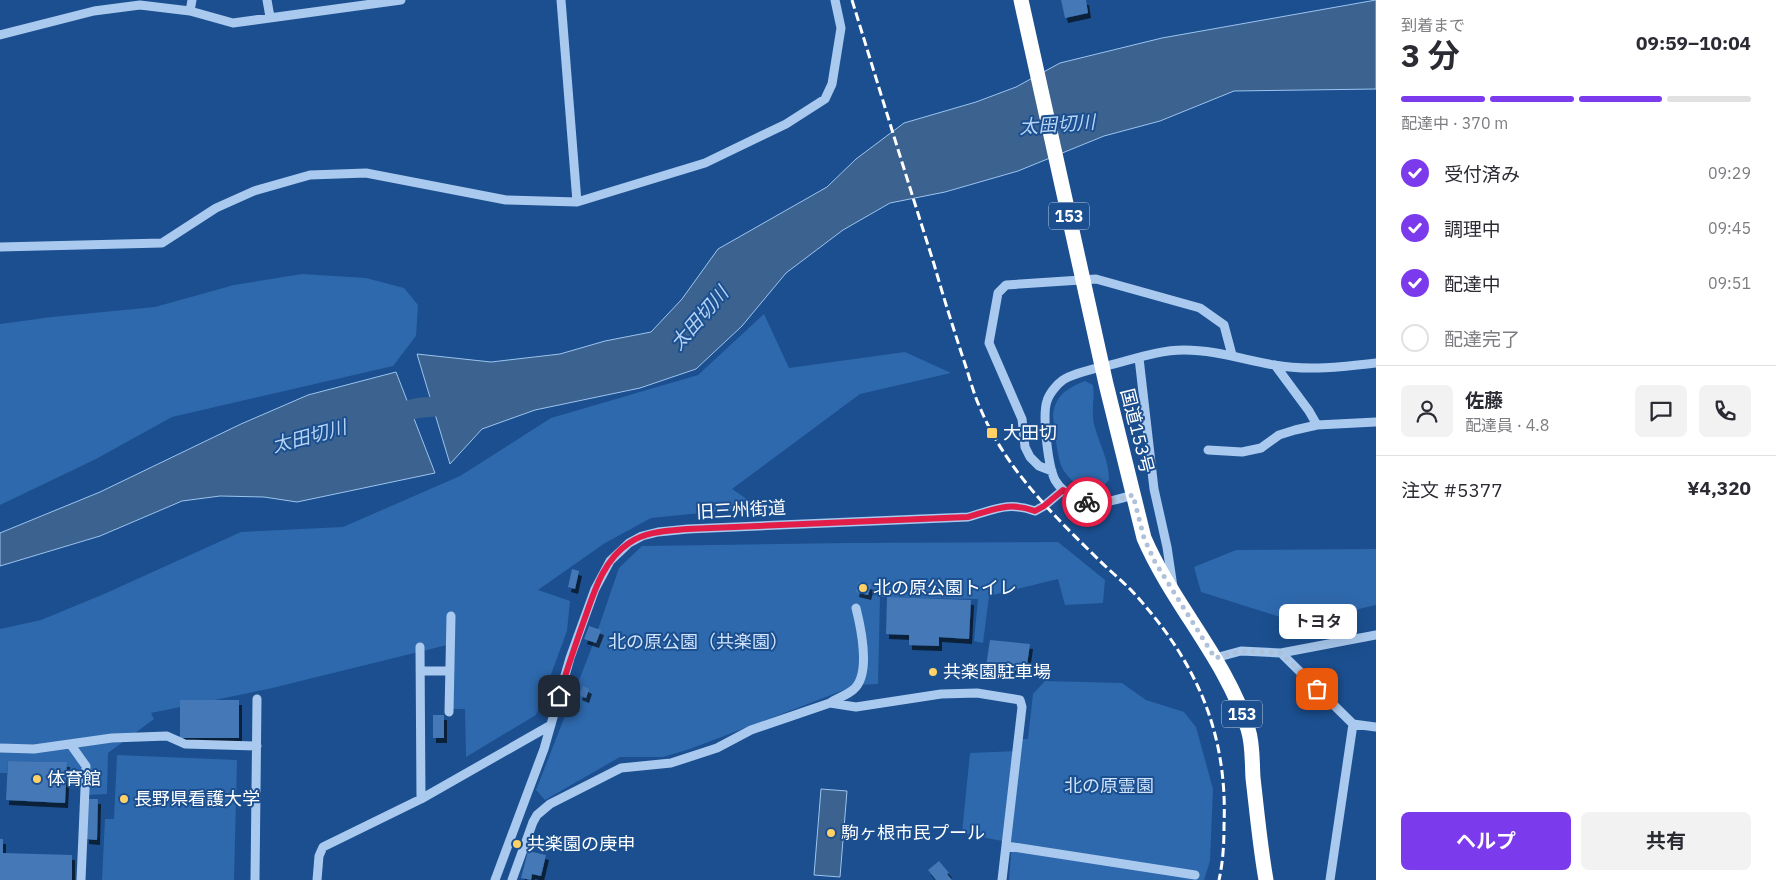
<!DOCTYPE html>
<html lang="ja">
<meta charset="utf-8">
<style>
:root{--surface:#fff;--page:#f2f2f3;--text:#2b2b33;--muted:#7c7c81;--line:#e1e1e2;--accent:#7c3aed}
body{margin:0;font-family:"IBM Plex Sans","Noto Sans JP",sans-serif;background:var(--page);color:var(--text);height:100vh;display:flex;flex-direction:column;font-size:19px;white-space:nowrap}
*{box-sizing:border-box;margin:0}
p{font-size:16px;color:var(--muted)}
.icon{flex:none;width:28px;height:28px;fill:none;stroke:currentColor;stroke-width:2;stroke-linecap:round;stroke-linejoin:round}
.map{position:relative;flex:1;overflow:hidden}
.sheet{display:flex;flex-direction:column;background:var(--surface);width:400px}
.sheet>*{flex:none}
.pin{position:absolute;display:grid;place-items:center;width:42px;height:42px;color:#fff;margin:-21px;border-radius:10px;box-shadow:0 2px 8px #0006}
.courier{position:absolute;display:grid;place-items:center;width:50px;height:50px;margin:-25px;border:4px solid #e11d48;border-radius:50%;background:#fff;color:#222;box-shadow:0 1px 6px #0007}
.bubble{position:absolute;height:35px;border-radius:8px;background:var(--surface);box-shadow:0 5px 20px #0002;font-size:16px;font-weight:700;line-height:35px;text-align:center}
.headline em{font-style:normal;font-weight:700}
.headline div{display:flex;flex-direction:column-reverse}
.headline{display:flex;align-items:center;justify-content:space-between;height:85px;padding:0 25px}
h1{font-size:32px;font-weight:700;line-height:38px}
.bar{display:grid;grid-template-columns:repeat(4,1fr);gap:8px 5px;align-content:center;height:60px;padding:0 25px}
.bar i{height:6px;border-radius:4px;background:var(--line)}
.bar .active{background:var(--accent)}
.bar p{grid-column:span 4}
.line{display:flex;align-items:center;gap:12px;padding:0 25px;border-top:1px solid var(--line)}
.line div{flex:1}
.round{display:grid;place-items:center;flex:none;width:52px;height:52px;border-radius:8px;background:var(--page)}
ol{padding:0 25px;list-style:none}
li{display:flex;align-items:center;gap:15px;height:55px}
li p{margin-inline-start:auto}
li .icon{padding:5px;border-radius:50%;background:var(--accent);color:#fff;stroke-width:4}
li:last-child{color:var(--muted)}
li i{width:28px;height:28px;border:2px solid var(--line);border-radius:50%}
.button{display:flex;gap:10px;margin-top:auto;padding:10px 25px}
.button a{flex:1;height:58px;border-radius:8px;background:var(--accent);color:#fff;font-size:20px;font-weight:700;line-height:58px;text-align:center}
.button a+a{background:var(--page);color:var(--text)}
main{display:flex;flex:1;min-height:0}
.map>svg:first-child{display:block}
.green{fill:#2e69ad}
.water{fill:#3c6290;stroke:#9cc4f0}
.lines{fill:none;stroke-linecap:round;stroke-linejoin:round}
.river{stroke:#3c6290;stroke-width:20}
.building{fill:#4478b7;filter:url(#shadow)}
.minor{stroke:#a9c9ee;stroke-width:9}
.highway{stroke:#fff;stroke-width:15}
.rail{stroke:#fff;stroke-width:3;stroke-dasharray:9 4;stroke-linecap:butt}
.done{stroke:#afc1d8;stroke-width:5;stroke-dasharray:0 9}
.route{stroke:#e11d48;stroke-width:6}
.poi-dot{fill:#ffd166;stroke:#1b4f8f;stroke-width:2}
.labels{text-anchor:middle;stroke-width:4;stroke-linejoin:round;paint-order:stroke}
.shield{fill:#1b4f8f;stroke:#bbcadd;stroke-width:1}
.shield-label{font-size:16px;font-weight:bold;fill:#fff}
.street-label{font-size:18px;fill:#fff;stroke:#1b4f8f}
.poi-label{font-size:18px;fill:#fff;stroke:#1b4f8f;text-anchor:start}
.park-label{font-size:18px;fill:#cfe3fa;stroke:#1b4f8f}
.water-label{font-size:19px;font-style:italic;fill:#b5d3f5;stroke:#1b4f8f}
</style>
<main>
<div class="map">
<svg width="1376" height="880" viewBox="0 0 1376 880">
<defs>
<filter id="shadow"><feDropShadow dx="3" dy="5" stdDeviation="0" flood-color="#0009"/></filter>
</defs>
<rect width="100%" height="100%" fill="#1b4f8f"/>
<path class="green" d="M302 274 366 278 404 288 418 305 416 336 393 366 172 417 96 459 0 505V324L52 317 155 307 234 285Z
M764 314 789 368 905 352 951 373 860 394 732 489 763 510H731L651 518 605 543 538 590 570 601 567 631 536 715 466 757 465 709H451V644L268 689 151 713 154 719 108 753 107 794 89 795V787L66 785 67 762 8 761 7 773H0V744L3 743H0V629L41 620 104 594 241 532 343 527 460 476 551 418 698 375Z
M1085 381 1093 385C1095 397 1091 411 1094 424 1099 444 1109 459 1109 480 1106 483 1103 486 1100 488 1086 497 1065 477 1061 465 1057 454 1054 427 1053 415 1053 411 1055 405 1057 401 1063 390 1075 385 1085 381Z
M1058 542 1105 580 1103 603 1065 605 1058 579 989 596 983 643 974 641 978 599 880 597 878 684 857 685 690 749 663 757H620L545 800 536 790 592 647 619 568 642 546 848 543Z
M1376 549V605L1299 623 1201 592 1194 567 1236 550Z
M1045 681 1122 683 1146 700 1184 712 1196 727 1213 789 1210 861 1204 880H1009L1012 843 962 833 970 753 1021 751 1022 739H1028L1033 694Z
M117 755 237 760 234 880H102L105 819H114Z"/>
<path class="water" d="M1376 0V89L1234 91 1160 121 1104 136 1018 171 945 192 890 203 843 230 786 273 742 326 696 369 640 388 535 410 482 429 450 464 417 354 491 362 560 354 605 341 651 332 682 299 718 249 827 187 856 159 904 123 976 102 1016 87 1060 63 1162 38Z
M396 372 435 473 297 502 264 497 220 496 182 501 100 536 0 566V533L100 492 241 424 308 395Z
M821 789 847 791 840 877 814 875Z"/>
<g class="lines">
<path class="river" d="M386 416 418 408 460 404"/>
</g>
<path class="building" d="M1061 0H1086L1088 13 1065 18Z
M572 569 579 571 575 589 568 587Z
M858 582 871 585 868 595 856 592Z
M887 597 971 600 969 639 939 637V646L909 645V635L886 634Z
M589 626 601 630 596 643 584 639Z
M990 640 1030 644 1026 672 1013 670 1012 674 1001 673 1002 667 986 666Z
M583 686 589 689 586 698 579 695Z
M180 700H239V738H180Z
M433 715H444V738H433Z
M8 761 67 762 65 803 6 800Z
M88 799H98L97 840 86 839Z
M0 839H3V853L72 855V880H0Z
M528 851 546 855 541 876 532 874 531 880 521 878Z
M939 861 949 873 947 874 952 880H936L928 870Z"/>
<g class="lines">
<path class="minor" d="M267 0 270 17
M561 0 577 202
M190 11 192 0
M0 35 94 11 140 5 190 11 233 23 401 0
M0 247 162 243 216 208 254 191 310 175 366 173 506 200 577 202 705 163 786 124 825 99 832 84 841 28 835 0
M1139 358 1154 489 1167 547 1173 587
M1275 365 1309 411 1317 425 1376 422
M1208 450 1242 452 1261 448 1279 435 1295 430 1317 425
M1052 471 1039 466 1030 457 1025 447 1022 419 989 343 998 293 1006 285 1096 279 1200 308 1224 325 1232 355
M1133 495C1115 500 1096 507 1078 499 1069 495 1060 489 1055 480 1048 466 1042 415 1047 401 1049 394 1057 384 1063 380 1076 372 1095 369 1110 365 1134 359 1159 350 1184 350 1216 350 1244 360 1274 365 1308 371 1342 367 1376 363
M420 647 421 799
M1281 653 1353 724 1376 727
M1215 658 1241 651 1281 653 1376 635
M420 671H450
M830 703C837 698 848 695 854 689 871 674 861 628 856 608
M449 712 451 616
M71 745 86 766 81 880
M0 748 34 749 112 738 167 736 185 744 257 746
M1007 846 1195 875
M255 880 257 699
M317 880 319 856 323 847 421 799 551 725
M495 880 544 749 570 658 595 589 610 561 629 543 642 536 658 532 688 529 968 517C994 510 1008 501 1035 511L1044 506 1063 490
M512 880 533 822 537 815 550 804 621 768 671 763 717 748 751 730 830 703 856 707 941 694 977 693 1020 700 1022 707 1002 880
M1330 880 1353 724"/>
<path class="highway" d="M1021 0 1106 384 1144 538C1173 605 1226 659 1248 729 1253 744 1252 762 1253 778 1257 812 1260 846 1266 880"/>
<path class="rail" d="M852 0C879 88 906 176 934 264 943 296 953 327 963 358 969 375 973 393 981 410 1006 469 1053 515 1099 560 1109 570 1121 580 1131 590 1195 659 1228 731 1224 826 1224 844 1223 862 1219 880"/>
</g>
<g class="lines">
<path class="done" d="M1087 502C1103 505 1118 499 1133 495L1144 538 1155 562 1215 658 1241 651 1281 653 1317 689"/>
<path class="route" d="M559 696C566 672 574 649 582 626 593 596 601 562 629 543 646 531 668 531 688 529L968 517C994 510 1008 501 1035 511L1044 506 1063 490 1079 499 1087 502"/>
</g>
<g class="poi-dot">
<rect x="986" y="427" width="12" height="12" rx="2.5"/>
<circle cx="863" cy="588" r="5"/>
<circle cx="933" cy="672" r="5"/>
<circle cx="37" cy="779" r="5"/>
<circle cx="124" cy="799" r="5"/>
<circle cx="831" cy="833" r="5"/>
<circle cx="517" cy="844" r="5"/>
</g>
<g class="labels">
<g class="shield">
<rect x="1049" y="202.5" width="40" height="27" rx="4"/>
<rect x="1222" y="700.5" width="40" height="27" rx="4"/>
</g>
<g class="shield-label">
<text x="1069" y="222">153</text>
<text x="1242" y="720">153</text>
</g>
<g class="street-label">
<text transform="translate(1137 431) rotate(76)" y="6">国道153号</text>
<text transform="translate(741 510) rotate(-3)" y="6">旧三州街道</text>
</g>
<g class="poi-label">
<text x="1003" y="439">大田切</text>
<text x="873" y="594">北の原公園トイレ</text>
<text x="943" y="678">共楽園駐車場</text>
<text x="47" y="785">体育館</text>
<text x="134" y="805">長野県看護大学</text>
<text x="841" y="839">駒ヶ根市民プール</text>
<text x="527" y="850">共楽園の庚申</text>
</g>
<g class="park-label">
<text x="698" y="648">北の原公園（共楽園）</text>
<text x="1109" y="792">北の原霊園</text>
</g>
<g class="water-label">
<text transform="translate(1057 124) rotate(-4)" y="7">太田切川</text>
<text transform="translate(699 318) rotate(-49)" y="7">太田切川</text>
<text transform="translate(309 436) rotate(-15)" y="7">太田切川</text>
</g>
</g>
</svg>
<div class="pin" style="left:1317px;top:689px;background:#ea580c"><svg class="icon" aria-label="bag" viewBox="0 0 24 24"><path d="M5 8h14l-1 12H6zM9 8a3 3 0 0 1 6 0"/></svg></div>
<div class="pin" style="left:559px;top:696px;background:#1f2937"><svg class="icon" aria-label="home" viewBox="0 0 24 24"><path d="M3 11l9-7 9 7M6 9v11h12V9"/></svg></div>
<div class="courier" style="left:1087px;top:502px"><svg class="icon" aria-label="bike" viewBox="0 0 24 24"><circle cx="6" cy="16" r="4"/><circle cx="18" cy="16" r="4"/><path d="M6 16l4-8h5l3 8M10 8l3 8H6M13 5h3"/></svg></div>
<div class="bubble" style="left:1279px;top:604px;width:78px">トヨタ</div>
</div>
<section class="sheet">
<div class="headline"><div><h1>3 分</h1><p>到着まで</p></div><em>09:59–10:04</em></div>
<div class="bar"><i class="active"></i><i class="active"></i><i class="active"></i><i></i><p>配達中 · 370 m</p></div>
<ol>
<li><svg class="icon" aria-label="check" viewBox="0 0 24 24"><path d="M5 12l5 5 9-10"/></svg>受付済み<p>09:29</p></li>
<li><svg class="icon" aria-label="check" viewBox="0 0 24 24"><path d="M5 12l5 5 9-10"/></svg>調理中<p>09:45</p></li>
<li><svg class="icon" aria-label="check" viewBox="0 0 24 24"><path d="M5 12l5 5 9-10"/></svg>配達中<p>09:51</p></li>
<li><i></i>配達完了</li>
</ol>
<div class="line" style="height:90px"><a class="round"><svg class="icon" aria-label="person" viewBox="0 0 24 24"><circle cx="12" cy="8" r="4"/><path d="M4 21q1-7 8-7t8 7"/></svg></a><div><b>佐藤</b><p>配達員 · 4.8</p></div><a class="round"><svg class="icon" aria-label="chat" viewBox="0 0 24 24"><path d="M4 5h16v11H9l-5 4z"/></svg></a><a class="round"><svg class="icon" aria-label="phone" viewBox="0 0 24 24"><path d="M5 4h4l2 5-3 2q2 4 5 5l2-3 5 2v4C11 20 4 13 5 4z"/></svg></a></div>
<div class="line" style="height:65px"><div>注文 #5377</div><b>¥4,320</b></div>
<div class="button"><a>ヘルプ</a><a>共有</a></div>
</section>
</main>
